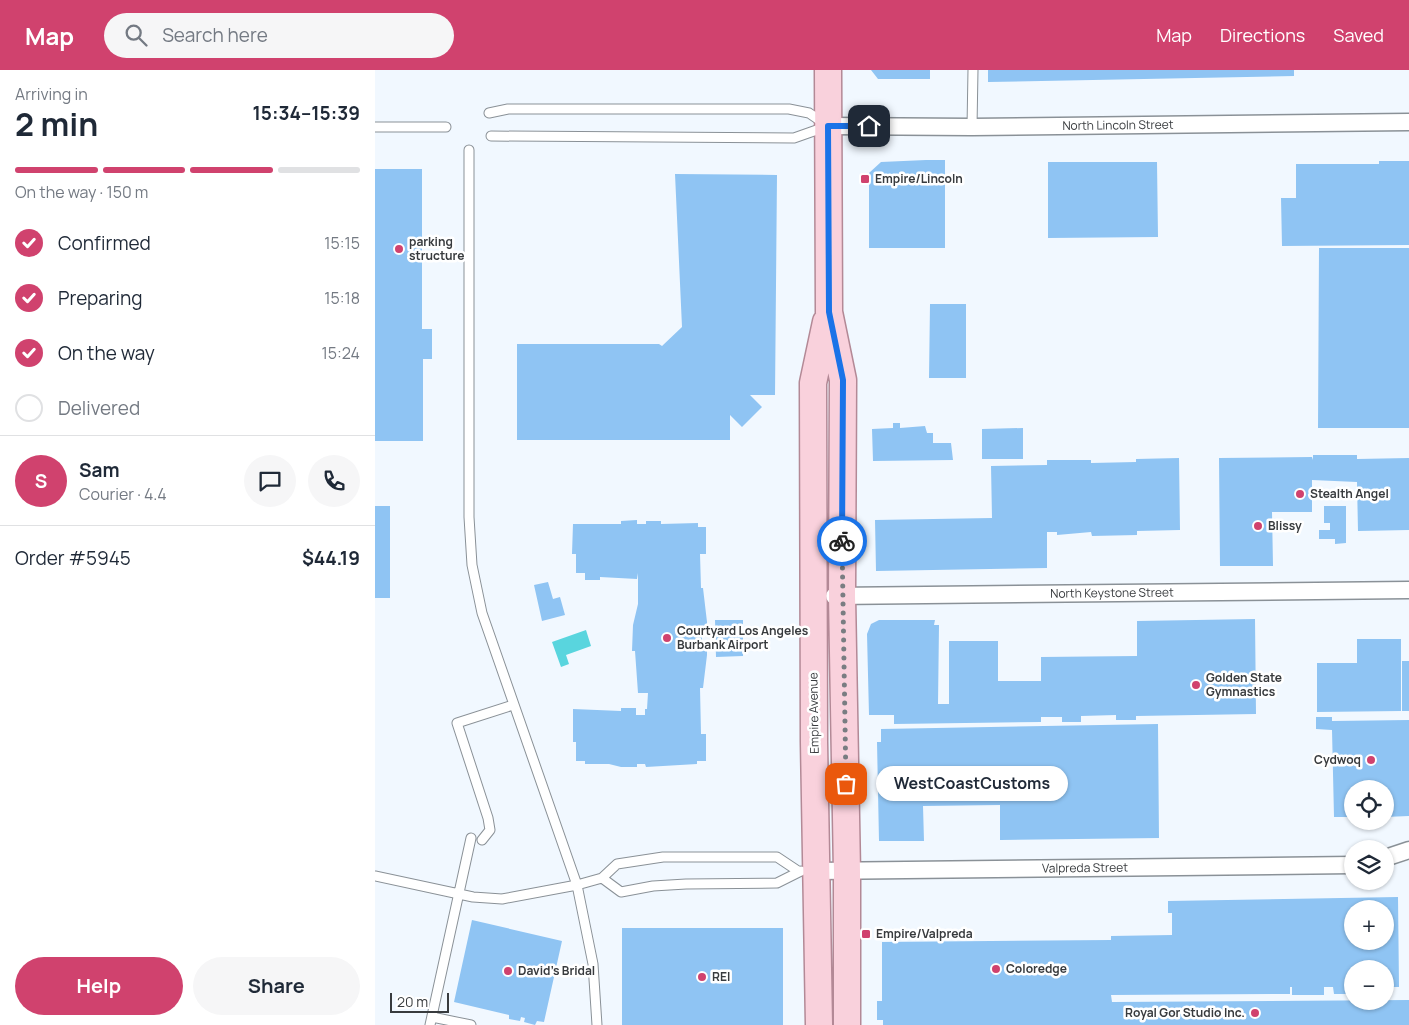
<!DOCTYPE html>
<meta charset="utf-8">
<style>
:root{--surface:#fff;--page:#f6f6f7;--text:#1f2937;--muted:#747a83;--line:#e0e1e3;--accent:#d0426e}
body{margin:0;font-family:Manrope,sans-serif;background:var(--page);color:var(--text);height:100vh;display:flex;flex-direction:column;font-size:19px;white-space:nowrap}
*{box-sizing:border-box;margin:0}
p{font-size:16px;color:var(--muted)}
.icon{flex:none;width:28px;height:28px;fill:none;stroke:currentColor;stroke-width:2;stroke-linecap:round;stroke-linejoin:round}
.map{position:relative;flex:1;overflow:hidden}
.details{display:flex;flex-direction:column;background:var(--surface);width:375px}
.details>*{flex:none}
.tools{position:absolute;left:969px;top:710px;display:grid;gap:10px}
.tools a{display:grid;place-items:center;width:50px;height:50px;border-radius:50%;background:var(--surface);box-shadow:0 1px 4px #0004;font-size:25px}
.scale{position:absolute;left:15px;bottom:12px;width:59px;box-sizing:border-box;padding-left:5px;border:2px solid #383b3e;border-top:0;font-size:14px;line-height:18px;white-space:nowrap;color:#383b3e;-webkit-text-stroke:4px #fff;paint-order:stroke}
.pin{position:absolute;display:grid;place-items:center;width:42px;height:42px;color:#fff;margin:-21px;border-radius:10px;box-shadow:0 2px 8px #0006}
.courier{position:absolute;display:grid;place-items:center;width:50px;height:50px;margin:-25px;border:4px solid #1a73e8;border-radius:50%;background:#fff;color:#222;box-shadow:0 1px 6px #0007}
.bubble{position:absolute;height:35px;border-radius:18px;background:var(--surface);box-shadow:0 1px 4px #0004;font-size:16px;font-weight:700;line-height:35px;text-align:center}
.head em{font-style:normal;font-weight:700}
.head div{display:flex;flex-direction:column-reverse}
.head{display:flex;align-items:center;justify-content:space-between;height:85px;padding:0 15px}
h1{font-size:32px;font-weight:700;line-height:38px}
.bar{display:grid;grid-template-columns:repeat(4,1fr);gap:8px 5px;align-content:center;height:60px;padding:0 15px}
.bar i{height:6px;border-radius:4px;background:var(--line)}
.bar .current{background:var(--accent)}
.bar p{grid-column:span 4}
.line{display:flex;align-items:center;gap:12px;padding:0 15px;border-top:1px solid var(--line)}
.line div{flex:1}
.round{display:grid;place-items:center;flex:none;width:52px;height:52px;border-radius:26px;background:var(--page)}
ol{padding:0 15px;list-style:none}
li{display:flex;align-items:center;gap:15px;height:55px}
li p{margin-inline-start:auto}
li .icon{padding:5px;border-radius:50%;background:var(--accent);color:#fff;stroke-width:4}
li:last-child{color:var(--muted)}
li i{width:28px;height:28px;border:2px solid var(--line);border-radius:50%}
.button{display:flex;gap:10px;margin-top:auto;padding:10px 15px}
.button a{flex:1;height:58px;border-radius:30px;background:var(--accent);color:#fff;font-size:20px;font-weight:700;line-height:58px;text-align:center}
.button a+a{background:var(--page);color:var(--text)}
header{display:flex;align-items:center;gap:30px;box-sizing:border-box;height:70px;padding:0 25px;background:var(--accent);color:#fff}
header strong{font-size:24px}
nav{display:flex;gap:28px;margin-inline-start:auto;font-size:18px}
.search{width:350px;height:45px;background:var(--page);display:flex;align-items:center;gap:12px;box-sizing:border-box;padding:0 18px;border-radius:28px;color:var(--muted);font-size:19px}
main{display:flex;flex:1;min-height:0}
.map>svg:first-child{display:block}
.water{fill:#59d5de}
.building{fill:#8fc4f3;fill-rule:evenodd}
.lines{fill:none;stroke-linecap:round;stroke-linejoin:round}
.lane-casing{stroke:#8a9197;stroke-width:11}
.street-casing{stroke:#8a9197;stroke-width:19}
.primary-casing{stroke:#b38996;stroke-width:29}
.lane{stroke:#fff;stroke-width:9}
.street{stroke:#fff;stroke-width:16}
.primary{stroke:#f9d1dc;stroke-width:26}
.done{stroke:#797d82;stroke-width:5;stroke-dasharray:0 9}
.route{stroke:#1a73e8;stroke-width:6}
.poi-dot{fill:#d0426e;stroke:#fff;stroke-width:2}
.labels{text-anchor:middle;stroke-width:5;stroke-linejoin:round;paint-order:stroke}
.street-label{font-size:12px;fill:#383b3e;stroke:#fff}
.poi-label{font-size:12px;font-weight:bold;fill:#383b3e;stroke:#fff;text-anchor:start}
</style>
<header>
<strong>Map</strong>
<div class="search"><svg class="icon" aria-label="search" viewBox="0 0 24 24"><circle cx="10" cy="10" r="6"/><path d="M15 15l6 6"/></svg>Search here</div>
<nav><a>Map</a><a>Directions</a><a>Saved</a></nav>
</header>
<main>
<section class="details">
<div class="head"><div><h1>2 min</h1><p>Arriving in</p></div><em>15:34–15:39</em></div>
<div class="bar"><i class="current"></i><i class="current"></i><i class="current"></i><i></i><p>On the way · 150 m</p></div>
<ol>
<li><svg class="icon" aria-label="check" viewBox="0 0 24 24"><path d="M5 12l5 5 9-10"/></svg>Confirmed<p>15:15</p></li>
<li><svg class="icon" aria-label="check" viewBox="0 0 24 24"><path d="M5 12l5 5 9-10"/></svg>Preparing<p>15:18</p></li>
<li><svg class="icon" aria-label="check" viewBox="0 0 24 24"><path d="M5 12l5 5 9-10"/></svg>On the way<p>15:24</p></li>
<li><i></i>Delivered</li>
</ol>
<div class="line" style="height:90px"><b class="round" style="background:var(--accent);color:#fff">S</b><div><b>Sam</b><p>Courier · 4.4</p></div><a class="round"><svg class="icon" aria-label="chat" viewBox="0 0 24 24"><path d="M4 5h16v11H9l-5 4z"/></svg></a><a class="round"><svg class="icon" aria-label="phone" viewBox="0 0 24 24"><path d="M5 4h4l2 5-3 2q2 4 5 5l2-3 5 2v4C11 20 4 13 5 4z"/></svg></a></div>
<div class="line" style="height:65px"><div>Order #5945</div><b>$44.19</b></div>
<div class="button"><a>Help</a><a>Share</a></div>
</section>
<div class="map">
<svg width="1034" height="955" viewBox="0 0 1034 955">
<rect width="100%" height="100%" fill="#f1f8ff"/>
<path class="water" d="M211 560 216 576 191 585 194 594 186 597 177 572Z"/>
<path class="building" d="M496 0H555V9H503Z
M613 0H919V6L613 12Z
M551 90H570V178H494V103L506 92Z
M1004 91H1034V175L907 176 906 128H921V94H1004Z
M673 92H782L783 167 673 168Z
M0 99H47V259H57V289H48V371H0Z
M300 104 402 105 400 325H375L387 337 367 357 355 345V370H142V274H284L287 276 307 257Z
M944 178H1034V358H943Z
M555 234H591V308H554Z
M518 353H525V358L550 356 552 363H558V373H576L578 390 498 391 497 359 518 358Z
M648 358V389H607V359Z
M938 385H982V389L1034 388V460L983 461 982 412 937 410V442H897L898 496H845L844 388 937 387 938 390Z
M804 388 805 460 762 461V465L717 466 716 462 682 465V462H672V498L501 501 500 450 617 448 616 396 672 395V390H716V393L761 392V389Z
M0 436H15V528H0Z
M949 436H971V473L960 474V469H944V460H955V453H949Z
M262 450V454H271V451H286V454L323 453V457H331V484H325L326 518H328L332 552V557H327V579H332V585L328 618H325L326 664H331V691H322V694L271 697 270 694H262V697H246L234 694H210V691H201V672H198V639L246 641V638H261V645H270V639H272L273 623H263L260 581H257L258 555 263 534V503L262 509 225 507V510H210V503H201V484H197L198 454H246V451Z
M173 512 178 529 185 527 190 545 167 551 159 515Z
M880 549 881 644 761 646V650H741V645L706 646V652H687V647H666V652L519 654V645H494L492 564 496 554 504 550H560L559 555H564L563 634H574V571H623V611H666V587L762 586V551Z
M340 550H368V586L341 587Z
M982 569H1026V641L942 642V593H982Z
M1027 591H1034V641H1027Z
M941 647H957V651L1034 650V746L1010 747V719H978V747H959L957 660 941 659Z
M783 654 784 768 625 770V735L548 736 549 771H504L502 672H506V659Z
M1023 827 1024 917H1010V899H978V924H959L958 917H949V925H917V917H915V924L736 925 737 932 1034 930V955H508V950H502V931H507V872L736 870V866L797 865V843H793V831ZM978 839H1010V871H978Z
M97 850 187 871 169 952 162 951 160 955 149 952 150 948 146 947 145 951 134 949V945L79 932Z
M247 858H408V955H247Z"/>
<g class="lines">
<g class="lane-casing">
<path id="lane" d="M114 43 133 39H414L434 43 453 56 419 68 116 66
M0 57H71
M597 57 598 0
M94 80V447L97 495 107 543 202 815 218 894 222 955
M107 770 115 760 113 748 82 653 138 635
M0 806 98 827 127 829 202 815 227 808 242 794 288 787H402L423 801
M227 808 246 822 278 816 311 814 402 813 426 801
M57 947 96 955
M55 955 96 768"/>
</g>
<g class="street-casing">
<g id="street">
<path id="s1" d="M453 56 597 57 1034 52"/>
<path id="s2" d="M459 526 1034 520"/>
<path d="M1010 788 1034 780"/>
<path id="s3" d="M442 801 978 795"/>
</g>
</g>
<g class="primary-casing">
<path id="primary" d="M453 0 454 242 468 310 467 526 472 802V955
M444 955 439 672 438 313 451 252"/>
</g>
<use href="#lane" class="lane"/>
<use href="#street" class="street"/>
<use href="#primary" class="primary"/>
</g>
<g class="lines">
<path class="done" d="M467 471 471 714"/>
<path class="route" d="M467 471 468 310 454 242 453 56H494"/>
</g>
<g class="poi-dot">
<rect x="485" y="104" width="10" height="10" rx="2.5"/>
<circle cx="24" cy="179" r="5"/>
<circle cx="925" cy="424" r="5"/>
<circle cx="883" cy="456" r="5"/>
<circle cx="292" cy="568" r="5"/>
<circle cx="821" cy="615" r="5"/>
<circle cx="996" cy="690" r="5"/>
<rect x="486" y="859" width="10" height="10" rx="2.5"/>
<circle cx="621" cy="899" r="5"/>
<circle cx="133" cy="901" r="5"/>
<circle cx="327" cy="907" r="5"/>
<circle cx="880" cy="943" r="5"/>
</g>
<g class="labels">
<g class="street-label">
<text dy="4" stroke="none"><textPath href="#s1" startOffset="290">North Lincoln Street</textPath></text>
<text dy="4" stroke="none"><textPath href="#s2" startOffset="278">North Keystone Street</textPath></text>
<text transform="translate(439 643) rotate(-91)" y="4">Empire Avenue</text>
<text dy="4" stroke="none"><textPath href="#s3" startOffset="268">Valpreda Street</textPath></text>
</g>
<g class="poi-label">
<text x="500" y="113">Empire/Lincoln</text>
<text x="34" y="176">parking<tspan x="34" dy="14">structure</tspan></text>
<text x="935" y="428">Stealth Angel</text>
<text x="893" y="460">Blissy</text>
<text x="302" y="565">Courtyard Los Angeles<tspan x="302" dy="14">Burbank Airport</tspan></text>
<text x="831" y="612">Golden State<tspan x="831" dy="14">Gymnastics</tspan></text>
<text x="986" y="694" text-anchor="end">Cydwoq</text>
<text x="501" y="868">Empire/Valpreda</text>
<text x="631" y="903">Coloredge</text>
<text x="143" y="905">David's Bridal</text>
<text x="337" y="911">REI</text>
<text x="870" y="947" text-anchor="end">Royal Gor Studio Inc.</text>
</g>
</g>
</svg>
<div class="tools">
<a><svg class="icon" aria-label="locate" viewBox="0 0 24 24"><circle cx="12" cy="12" r="6"/><path d="M12 2v4M12 18v4M2 12h4M18 12h4"/></svg></a>
<a><svg class="icon" aria-label="layers" viewBox="0 0 24 24"><path d="M12 4l9 5-9 5-9-5zM3 14l9 5 9-5"/></svg></a>
<a>+</a>
<a>−</a>
</div>
<div class="scale">20 m</div>
<div class="pin" style="left:471px;top:714px;background:#ea580c"><svg class="icon" aria-label="bag" viewBox="0 0 24 24"><path d="M5 8h14l-1 12H6zM9 8a3 3 0 0 1 6 0"/></svg></div>
<div class="pin" style="left:494px;top:56px;background:#1f2937"><svg class="icon" aria-label="home" viewBox="0 0 24 24"><path d="M3 11l9-7 9 7M6 9v11h12V9"/></svg></div>
<div class="courier" style="left:467px;top:471px"><svg class="icon" aria-label="bike" viewBox="0 0 24 24"><circle cx="6" cy="16" r="4"/><circle cx="18" cy="16" r="4"/><path d="M6 16l4-8h5l3 8M10 8l3 8H6M13 5h3"/></svg></div>
<div class="bubble" style="left:501px;top:696px;width:192px">WestCoastCustoms</div>
</div>
</main>
